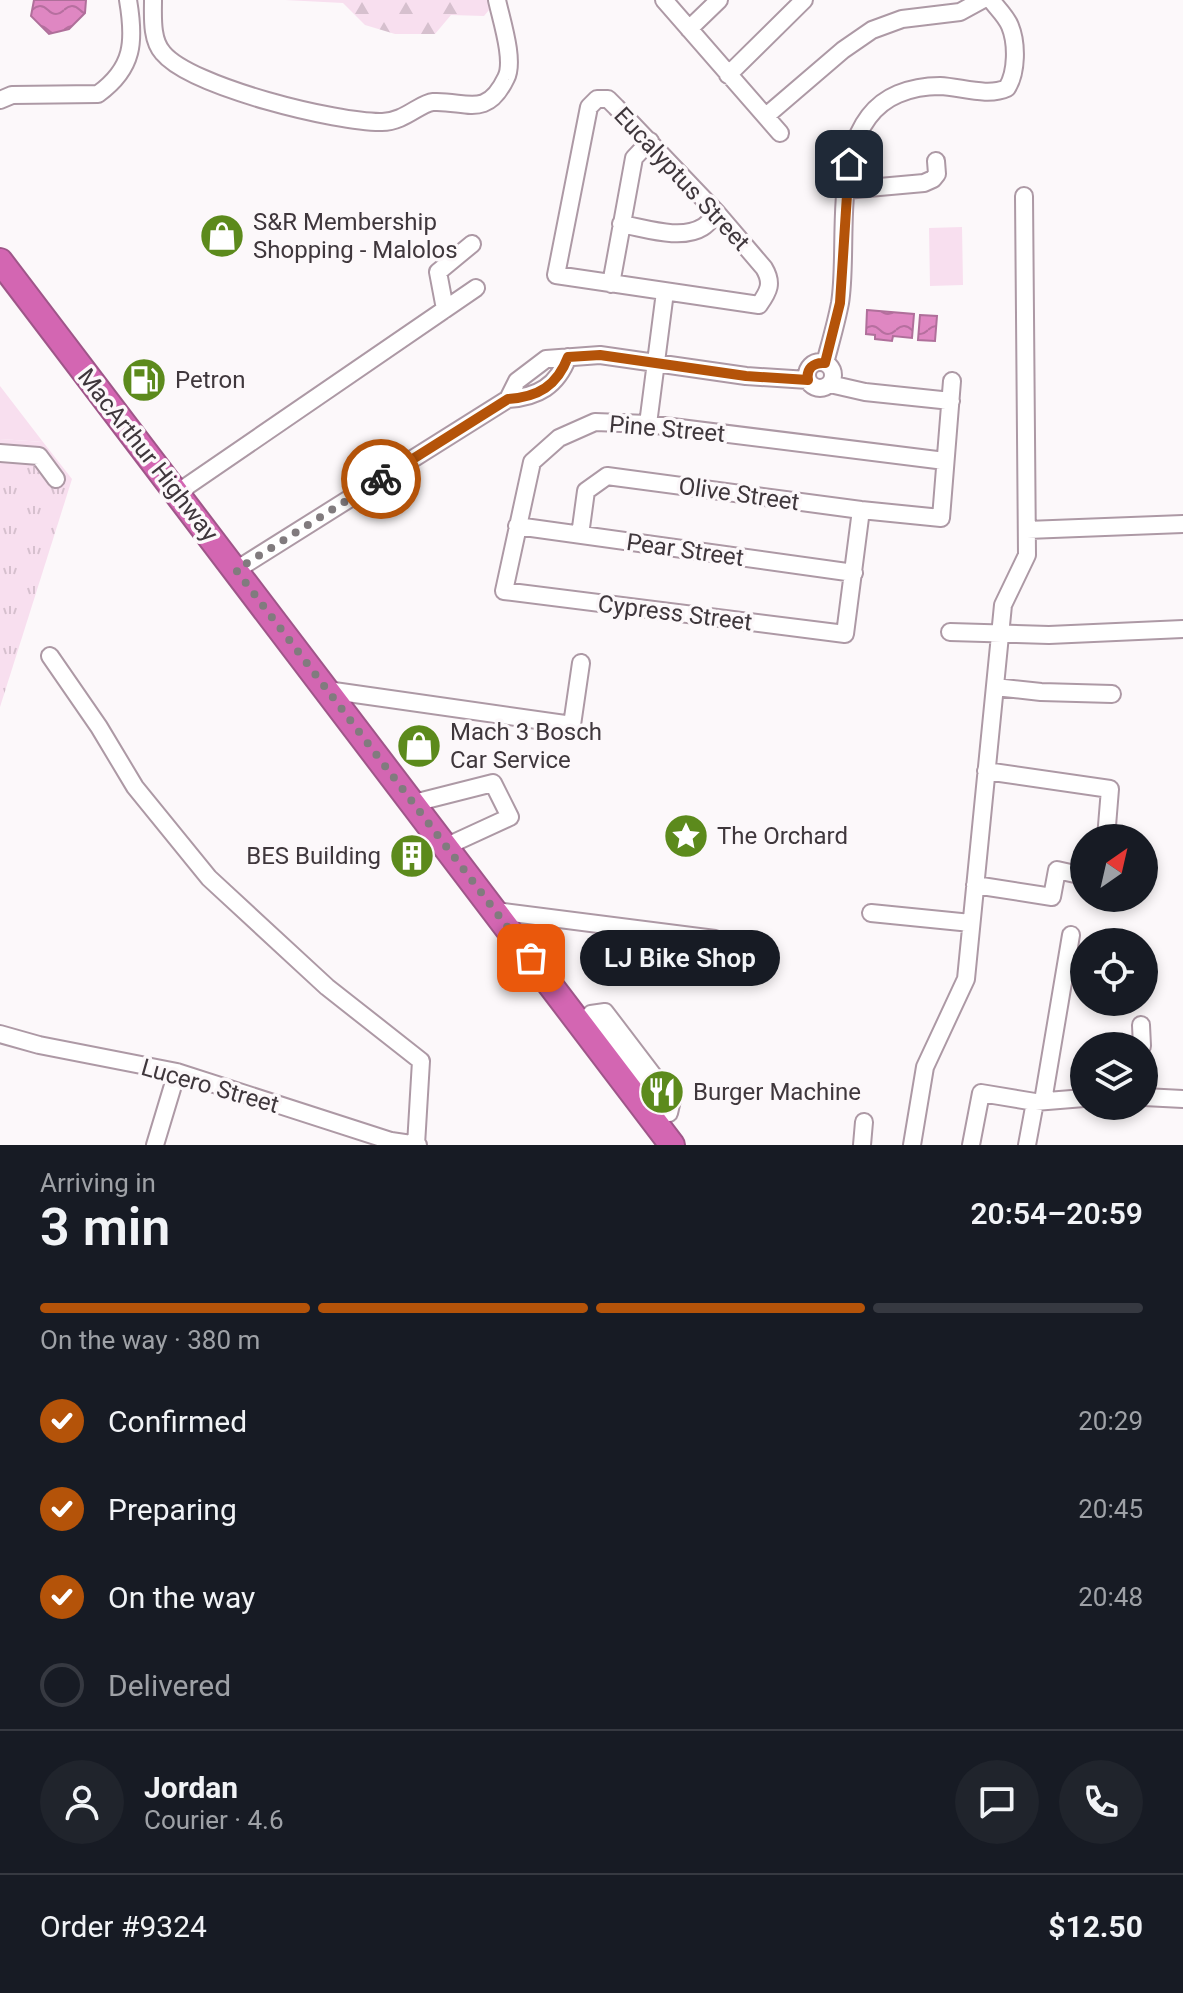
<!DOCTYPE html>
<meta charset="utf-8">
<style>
:root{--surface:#171b24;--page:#20242c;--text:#f1f3f6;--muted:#9ea1a6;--line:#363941;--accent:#b45309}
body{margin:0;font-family:Roboto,sans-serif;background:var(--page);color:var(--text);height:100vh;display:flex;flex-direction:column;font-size:30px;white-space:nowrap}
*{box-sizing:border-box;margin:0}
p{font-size:26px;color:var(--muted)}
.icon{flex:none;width:44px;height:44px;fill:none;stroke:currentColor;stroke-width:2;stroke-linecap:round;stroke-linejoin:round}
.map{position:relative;height:1145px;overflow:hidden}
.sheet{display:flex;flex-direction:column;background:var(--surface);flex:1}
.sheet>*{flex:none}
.needle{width:52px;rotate:34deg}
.controls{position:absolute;left:1070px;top:824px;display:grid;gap:16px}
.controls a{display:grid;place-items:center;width:88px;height:88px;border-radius:50%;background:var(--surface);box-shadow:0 4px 12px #0003;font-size:40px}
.pin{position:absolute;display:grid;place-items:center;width:68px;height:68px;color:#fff;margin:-34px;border-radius:16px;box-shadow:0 4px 12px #0006}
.courier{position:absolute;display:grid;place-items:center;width:80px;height:80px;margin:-40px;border:6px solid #b45309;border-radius:50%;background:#fff;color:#222;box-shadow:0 2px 10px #0007}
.bubble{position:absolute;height:56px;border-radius:28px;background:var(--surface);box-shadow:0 4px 12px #0003;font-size:26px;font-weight:600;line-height:56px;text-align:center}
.overview em{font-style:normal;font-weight:600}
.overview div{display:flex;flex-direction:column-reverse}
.overview{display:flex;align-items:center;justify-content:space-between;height:136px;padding:0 40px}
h1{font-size:52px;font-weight:600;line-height:60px}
.bar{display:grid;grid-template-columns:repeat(4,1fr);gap:12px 8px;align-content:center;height:96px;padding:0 40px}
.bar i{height:10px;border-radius:6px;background:var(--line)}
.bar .active{background:var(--accent)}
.bar p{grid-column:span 4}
.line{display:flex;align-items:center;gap:20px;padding:0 40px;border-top:2px solid var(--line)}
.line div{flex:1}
.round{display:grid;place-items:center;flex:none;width:84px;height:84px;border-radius:42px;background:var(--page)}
ol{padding:0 40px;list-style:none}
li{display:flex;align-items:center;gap:24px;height:88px}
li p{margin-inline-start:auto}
li .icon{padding:8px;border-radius:50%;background:var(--accent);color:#fff;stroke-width:4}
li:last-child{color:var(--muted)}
li i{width:44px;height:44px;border:4px solid var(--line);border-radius:50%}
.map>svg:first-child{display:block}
.grass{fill:url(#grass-tufts)}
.forest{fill:url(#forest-firs)}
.garden{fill:#f8dfef}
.water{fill:url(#water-waves);stroke:#af6f9a;stroke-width:2}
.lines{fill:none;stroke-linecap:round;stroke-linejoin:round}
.minor-casing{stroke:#ad99a5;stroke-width:20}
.highway-casing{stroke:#9f5689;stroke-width:28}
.minor{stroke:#fff;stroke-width:16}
.highway{stroke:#d366b2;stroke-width:24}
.done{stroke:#817b7e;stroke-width:8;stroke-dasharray:0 14.4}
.route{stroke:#b45309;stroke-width:10}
.labels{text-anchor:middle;stroke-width:7;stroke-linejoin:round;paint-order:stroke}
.street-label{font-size:24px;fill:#3f373c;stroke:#fcf8fa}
.poi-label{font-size:24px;fill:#3f373c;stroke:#fcf8fa;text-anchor:start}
</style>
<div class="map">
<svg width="1183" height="1145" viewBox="0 0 1183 1145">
<defs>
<pattern id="grass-tufts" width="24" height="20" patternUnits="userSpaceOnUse" patternTransform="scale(2)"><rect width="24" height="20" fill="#f8dfef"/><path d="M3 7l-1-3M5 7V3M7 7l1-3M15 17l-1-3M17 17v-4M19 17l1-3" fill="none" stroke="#d6c0ce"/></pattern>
<pattern id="forest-firs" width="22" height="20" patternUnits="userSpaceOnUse" patternTransform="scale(2)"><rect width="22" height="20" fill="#f8dfef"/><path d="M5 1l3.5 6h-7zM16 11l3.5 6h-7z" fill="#d6c0ce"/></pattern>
<pattern id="water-waves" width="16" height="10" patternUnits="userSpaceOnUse" patternTransform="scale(2)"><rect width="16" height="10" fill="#df87c2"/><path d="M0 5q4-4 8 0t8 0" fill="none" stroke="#b66f9f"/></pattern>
</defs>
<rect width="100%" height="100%" fill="#fcf8fa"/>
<path class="grass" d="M0 439 43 442 72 479 0 707Z"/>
<path class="forest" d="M285 0H494V4L484 16 451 15 435 34H395L365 25 343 3Z"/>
<path class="garden" d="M962 227 963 285 930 286 929 228Z
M0 386 43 442 0 439Z"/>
<path class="water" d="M34 0H86L85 13 69 29 49 34 31 16Z
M867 310 914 314 912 338 893 336 892 341 875 339V335L866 334Z
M920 315 937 316 935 341 918 340Z"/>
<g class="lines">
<g class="minor-casing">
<path id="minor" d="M153 0C153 16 151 40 163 53 191 87 338 123 382 122 404 122 420 103 433 102 465 100 486 120 506 78 515 61 501 19 497 0
M664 0 780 133
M689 29 719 0
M728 75 804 0
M597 99H608L616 107 717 213 764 268C773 283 769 291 759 305L556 275 589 107Z
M0 100 12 95 98 94C134 68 135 41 128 0
M766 116 843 50 872 30 902 19 960 12 982 0
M846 190 924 183 933 179 937 174 936 161
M621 224C645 228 681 241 703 227 708 224 713 217 717 213
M611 284 634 158 650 141
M445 309 438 272 472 244
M807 375a13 13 0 1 1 26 0a13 13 0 1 1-26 0Z
M825 363C830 344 836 324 840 303 850 243 826 124 898 94 910 89 926 86 940 86 961 87 988 97 1007 88 1017 72 1017 43 1010 26 1006 16 997 8 991 0
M830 384 865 392 951 401
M508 399 517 381 546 359 600 355 746 376 808 380
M648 424 665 292
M0 453 39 456 56 479
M177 493 476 288
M861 510 845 634 504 591 532 462 559 438 595 422 648 424 945 461
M517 526 854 573
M1027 530 1183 524
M580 535 586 491 607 476 861 510 941 518 952 381
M236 570 508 399C538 397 557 386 568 357
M950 632 1049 635 1183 629
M50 656 99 727 135 787 209 878 327 987 421 1061 416 1145
M995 687 1041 692 1112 694
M327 690 572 725 581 663
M986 771 1110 789 1106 838
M414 803 493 783 510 817 447 846
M975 885 1052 897 1057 870 1084 876
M496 911 715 939
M871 913 971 923
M605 1012 672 1100 669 1113 591 1014Z
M1141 1025 1142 1046
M0 1034 39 1045 177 1072 391 1141 418 1145
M1144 1097 1183 1099
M1043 1101 1071 935
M155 1145 177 1072
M862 1145 864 1122
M912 1145 925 1067 966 979 1003 605 1027 555 1024 196
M971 1145 981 1093 1035 1102 1084 1098
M1027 1145 1035 1102"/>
</g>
<g class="highway-casing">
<path id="highway" d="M0 261 672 1145"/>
</g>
<use href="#minor" class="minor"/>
<use href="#highway" class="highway"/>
</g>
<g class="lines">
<path class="done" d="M381 479 236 570 531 958"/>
<path class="route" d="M381 479 508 399C538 397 557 386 568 357L600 355 746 376 808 380C806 369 813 362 825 363L840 303 849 164"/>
</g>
<defs>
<g id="shop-disc" transform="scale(2.3)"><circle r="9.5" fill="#5c8a1c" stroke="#fcf8fa"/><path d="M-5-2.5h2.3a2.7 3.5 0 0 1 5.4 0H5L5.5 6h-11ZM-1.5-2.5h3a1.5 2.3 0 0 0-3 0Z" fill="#fff"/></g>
<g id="fuel-disc" transform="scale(2.3)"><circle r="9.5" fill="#5c8a1c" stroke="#fcf8fa"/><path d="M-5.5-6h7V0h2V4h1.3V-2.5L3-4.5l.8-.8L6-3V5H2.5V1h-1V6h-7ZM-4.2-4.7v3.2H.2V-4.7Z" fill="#fff"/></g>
<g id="sight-disc" transform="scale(2.3)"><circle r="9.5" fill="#5c8a1c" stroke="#fcf8fa"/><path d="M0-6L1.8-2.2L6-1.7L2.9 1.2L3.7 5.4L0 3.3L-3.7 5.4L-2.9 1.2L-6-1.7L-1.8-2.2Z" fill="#fff"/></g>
<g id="building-disc" transform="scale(2.3)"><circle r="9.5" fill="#5c8a1c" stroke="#fcf8fa"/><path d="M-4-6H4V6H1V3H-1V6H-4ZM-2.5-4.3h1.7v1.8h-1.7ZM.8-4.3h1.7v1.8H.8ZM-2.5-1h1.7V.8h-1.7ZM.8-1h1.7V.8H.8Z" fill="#fff"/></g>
<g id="restaurant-disc" transform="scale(2.3)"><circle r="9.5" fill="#5c8a1c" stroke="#fcf8fa"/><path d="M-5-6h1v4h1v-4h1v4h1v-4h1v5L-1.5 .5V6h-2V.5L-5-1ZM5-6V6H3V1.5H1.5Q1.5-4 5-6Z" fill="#fff"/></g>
</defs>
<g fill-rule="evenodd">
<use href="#shop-disc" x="222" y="236"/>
<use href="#fuel-disc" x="144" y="380"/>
<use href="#shop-disc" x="419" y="746"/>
<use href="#sight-disc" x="686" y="836"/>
<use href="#building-disc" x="412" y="856"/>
<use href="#restaurant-disc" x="662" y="1092"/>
</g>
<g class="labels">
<g class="street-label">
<text transform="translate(682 179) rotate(47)" y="8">Eucalyptus Street</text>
<text transform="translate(667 429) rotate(5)" y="8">Pine Street</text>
<text transform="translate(148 455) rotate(52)" y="8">MacArthur Highway</text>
<text transform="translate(739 494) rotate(8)" y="8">Olive Street</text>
<text transform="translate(685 550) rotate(8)" y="8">Pear Street</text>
<text transform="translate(675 613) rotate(7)" y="8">Cypress Street</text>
<text transform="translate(210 1086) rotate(16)" y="8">Lucero Street</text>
</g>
<g class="poi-label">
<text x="253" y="230">S&amp;R Membership<tspan x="253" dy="28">Shopping - Malolos</tspan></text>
<text x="175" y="388">Petron</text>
<text x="450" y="740">Mach 3 Bosch<tspan x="450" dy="28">Car Service</tspan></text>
<text x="717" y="844">The Orchard</text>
<text x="381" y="864" text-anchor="end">BES Building</text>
<text x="693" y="1100">Burger Machine</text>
</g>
</g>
</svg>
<div class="controls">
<a><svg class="needle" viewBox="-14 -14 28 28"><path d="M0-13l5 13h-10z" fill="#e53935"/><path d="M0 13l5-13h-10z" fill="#9ea1a6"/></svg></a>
<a><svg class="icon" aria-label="locate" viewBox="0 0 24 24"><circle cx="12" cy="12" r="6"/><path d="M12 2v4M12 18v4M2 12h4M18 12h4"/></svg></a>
<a><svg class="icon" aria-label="layers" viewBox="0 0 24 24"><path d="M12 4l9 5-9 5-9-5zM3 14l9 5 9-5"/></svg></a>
</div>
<div class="pin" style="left:531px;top:958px;background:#ea580c"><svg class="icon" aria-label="bag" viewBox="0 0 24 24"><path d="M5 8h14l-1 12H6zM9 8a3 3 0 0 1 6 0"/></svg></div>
<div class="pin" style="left:849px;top:164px;background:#1f2937"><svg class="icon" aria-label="home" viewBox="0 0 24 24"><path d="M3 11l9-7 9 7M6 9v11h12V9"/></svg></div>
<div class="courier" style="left:381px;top:479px"><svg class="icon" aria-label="bike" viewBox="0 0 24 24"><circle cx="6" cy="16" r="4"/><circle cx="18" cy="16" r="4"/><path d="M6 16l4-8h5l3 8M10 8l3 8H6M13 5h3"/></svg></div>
<div class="bubble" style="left:580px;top:930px;width:200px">LJ Bike Shop</div>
</div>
<section class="sheet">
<div class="overview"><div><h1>3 min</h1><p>Arriving in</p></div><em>20:54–20:59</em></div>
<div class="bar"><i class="active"></i><i class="active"></i><i class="active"></i><i></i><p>On the way · 380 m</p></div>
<ol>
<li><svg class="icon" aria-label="check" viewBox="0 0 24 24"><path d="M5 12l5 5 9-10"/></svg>Confirmed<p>20:29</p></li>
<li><svg class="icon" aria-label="check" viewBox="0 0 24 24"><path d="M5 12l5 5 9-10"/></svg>Preparing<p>20:45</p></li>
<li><svg class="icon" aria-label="check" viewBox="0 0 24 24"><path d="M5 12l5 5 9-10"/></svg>On the way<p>20:48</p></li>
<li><i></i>Delivered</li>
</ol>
<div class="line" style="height:144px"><a class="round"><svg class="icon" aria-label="person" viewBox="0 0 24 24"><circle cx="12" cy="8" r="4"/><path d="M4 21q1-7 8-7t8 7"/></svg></a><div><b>Jordan</b><p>Courier · 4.6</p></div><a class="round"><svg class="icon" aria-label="chat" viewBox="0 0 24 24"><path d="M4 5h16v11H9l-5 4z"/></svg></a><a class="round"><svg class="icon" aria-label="phone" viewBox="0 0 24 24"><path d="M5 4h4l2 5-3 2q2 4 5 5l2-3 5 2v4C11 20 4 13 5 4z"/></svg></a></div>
<div class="line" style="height:104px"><div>Order #9324</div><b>$12.50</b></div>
</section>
